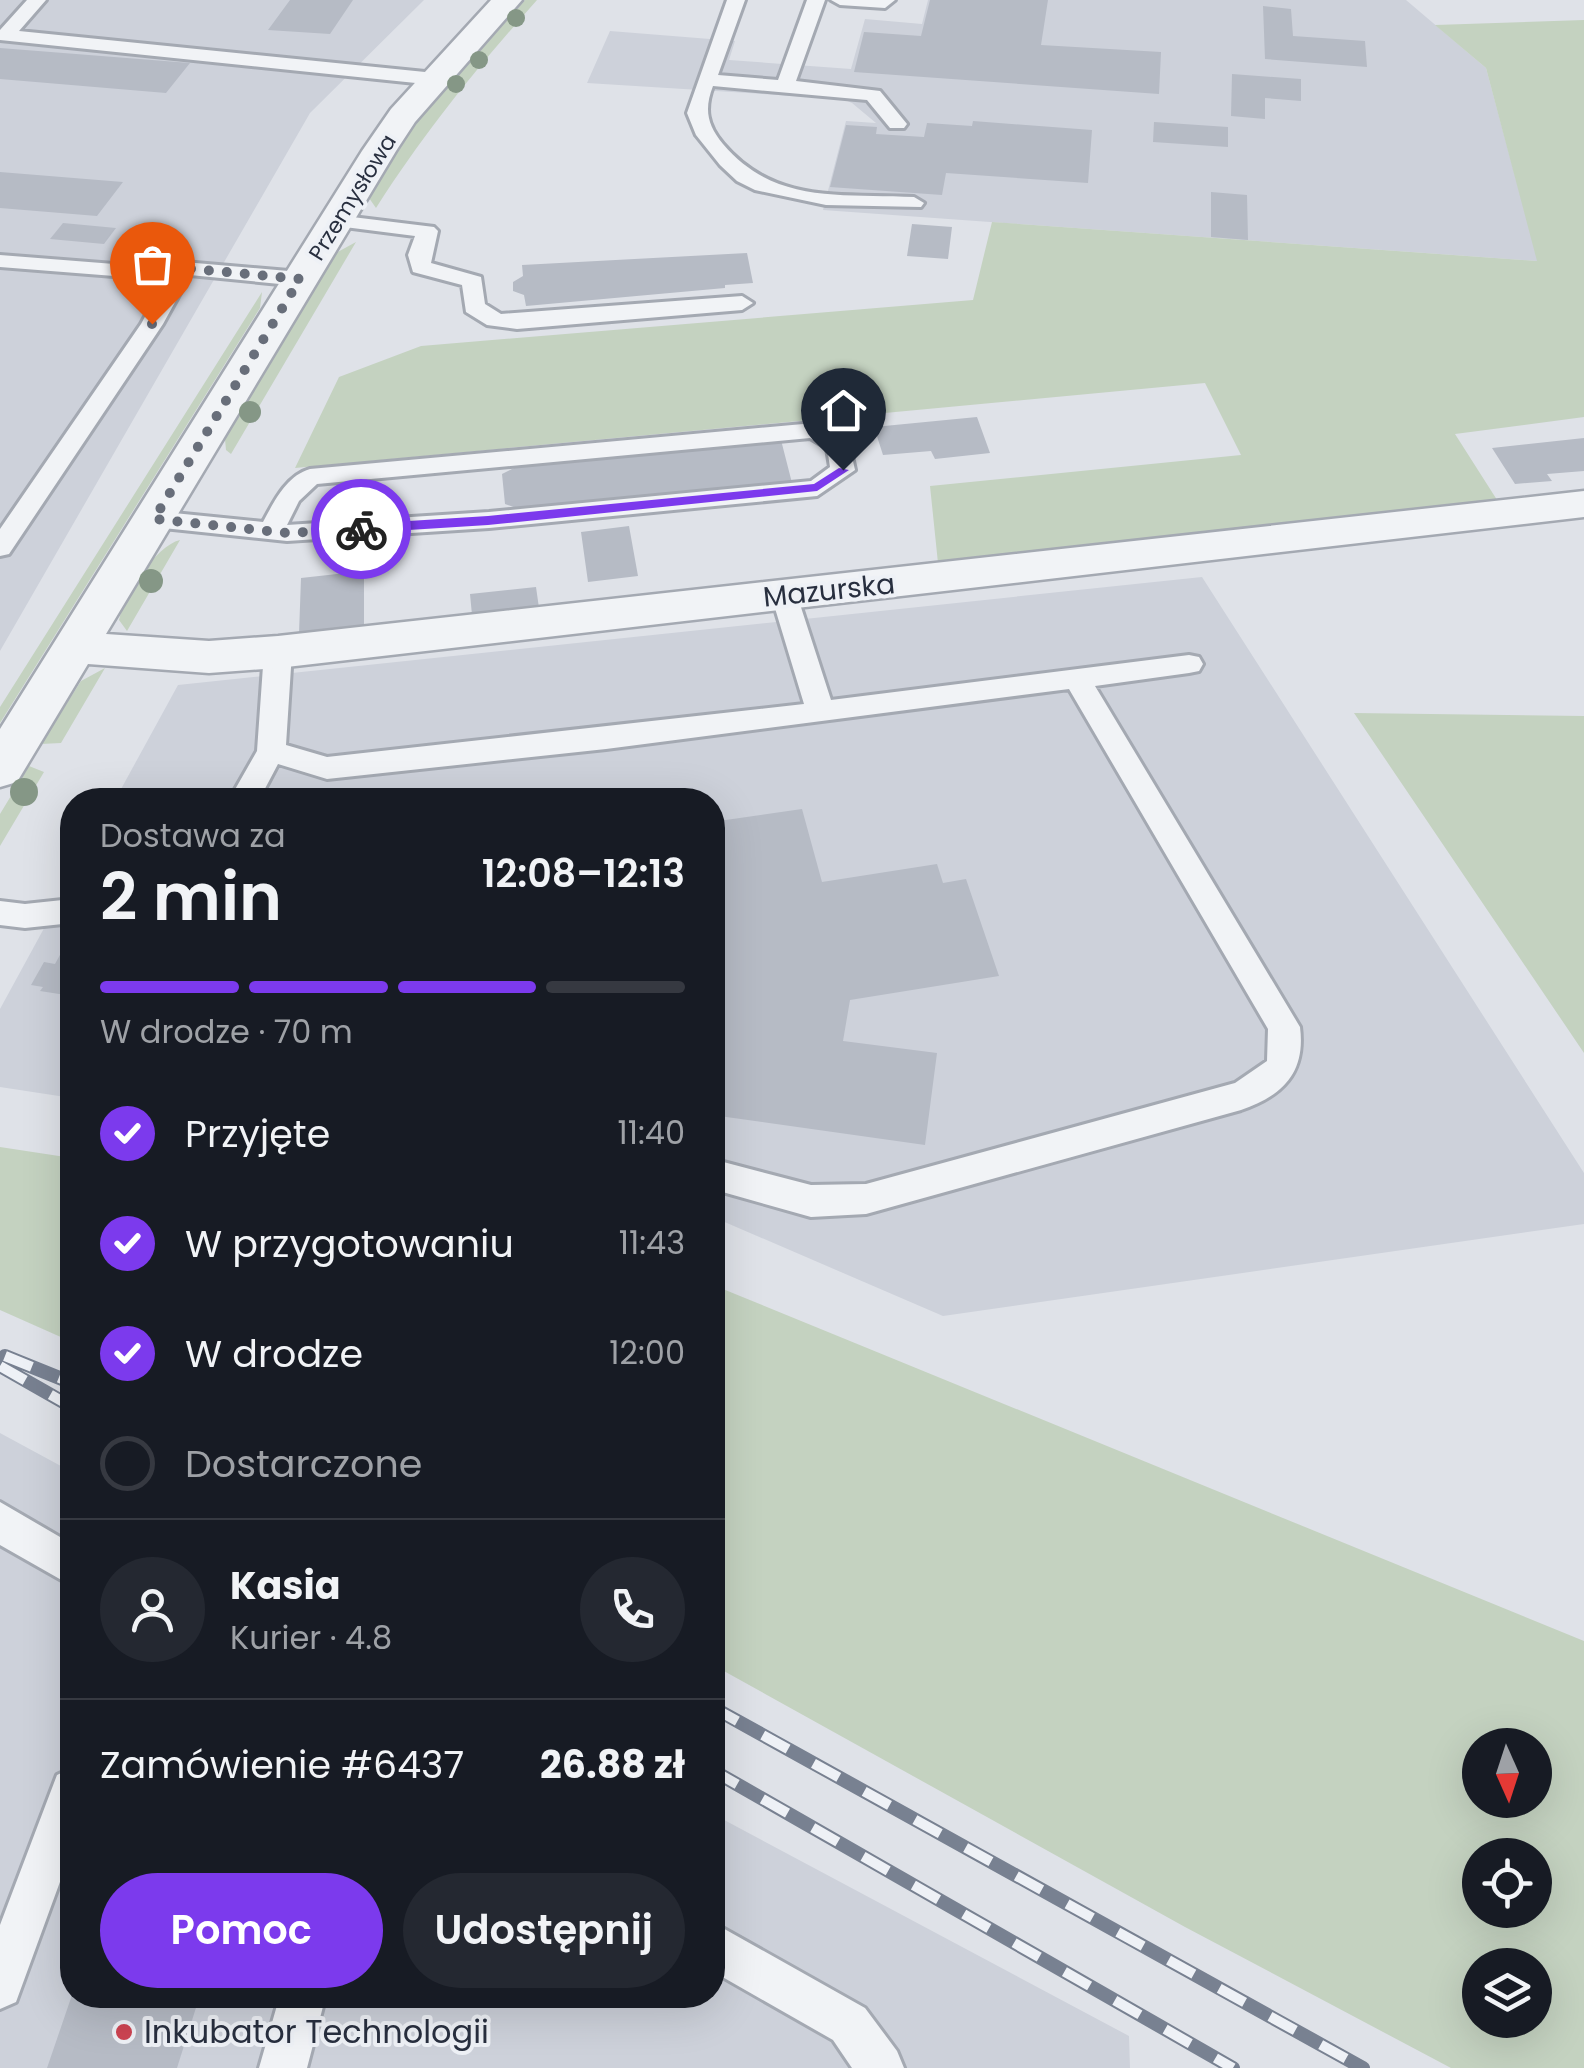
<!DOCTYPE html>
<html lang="pl">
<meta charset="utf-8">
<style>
:root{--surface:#171b24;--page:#242831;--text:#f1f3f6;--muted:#9ea1a6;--line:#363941;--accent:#7c3aed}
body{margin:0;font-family:Poppins,sans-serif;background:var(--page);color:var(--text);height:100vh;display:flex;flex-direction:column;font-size:38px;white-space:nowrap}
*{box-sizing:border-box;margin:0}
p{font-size:32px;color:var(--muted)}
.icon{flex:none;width:55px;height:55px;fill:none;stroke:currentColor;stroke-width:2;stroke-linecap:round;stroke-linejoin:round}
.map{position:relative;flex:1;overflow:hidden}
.details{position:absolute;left:60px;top:788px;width:665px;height:1220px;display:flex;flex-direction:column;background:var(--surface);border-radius:40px;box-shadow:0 10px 40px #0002}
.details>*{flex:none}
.needle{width:65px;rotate:177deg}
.controls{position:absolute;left:1462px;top:1728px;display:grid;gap:20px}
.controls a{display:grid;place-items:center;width:90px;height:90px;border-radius:50%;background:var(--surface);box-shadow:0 10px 40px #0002;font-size:50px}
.pin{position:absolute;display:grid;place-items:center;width:85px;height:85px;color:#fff;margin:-102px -42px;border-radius:50% 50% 50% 0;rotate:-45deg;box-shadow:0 0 10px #0007}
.pin .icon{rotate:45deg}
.courier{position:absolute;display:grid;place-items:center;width:100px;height:100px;margin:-50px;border:8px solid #7c3aed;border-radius:50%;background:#fff;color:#222;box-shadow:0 2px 12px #0007}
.overview em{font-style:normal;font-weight:600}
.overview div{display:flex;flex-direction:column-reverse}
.overview{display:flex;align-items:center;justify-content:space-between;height:170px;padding:0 40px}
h1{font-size:65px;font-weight:600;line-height:75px}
.bar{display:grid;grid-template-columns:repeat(4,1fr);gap:15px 10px;align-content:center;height:120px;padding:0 40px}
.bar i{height:12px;border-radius:8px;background:var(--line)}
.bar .on{background:var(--accent)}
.bar p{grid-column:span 4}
.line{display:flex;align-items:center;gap:25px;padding:0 40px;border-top:2px solid var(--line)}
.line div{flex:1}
.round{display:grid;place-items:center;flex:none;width:105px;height:105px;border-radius:52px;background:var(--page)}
ol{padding:0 40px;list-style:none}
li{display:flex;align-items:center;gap:30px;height:110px}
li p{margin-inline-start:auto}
li .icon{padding:10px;border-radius:50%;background:var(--accent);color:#fff;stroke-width:4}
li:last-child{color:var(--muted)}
li i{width:55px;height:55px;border:5px solid var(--line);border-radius:50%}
.cta{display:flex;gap:20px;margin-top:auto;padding:20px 40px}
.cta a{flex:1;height:115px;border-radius:60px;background:var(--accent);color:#fff;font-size:40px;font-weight:600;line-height:115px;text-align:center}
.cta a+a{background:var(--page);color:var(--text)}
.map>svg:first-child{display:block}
.built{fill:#cdd1da}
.green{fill:#c4d2c0;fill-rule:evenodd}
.building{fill:#b6bbc5}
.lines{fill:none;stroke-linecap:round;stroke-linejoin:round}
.service-casing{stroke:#a4a9b2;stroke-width:6}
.minor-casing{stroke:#a4a9b2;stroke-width:5}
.service{fill:#f1f3f6;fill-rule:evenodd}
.minor{fill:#f1f3f6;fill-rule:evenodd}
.rail-casing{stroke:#788191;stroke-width:14}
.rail{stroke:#eef1f6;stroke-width:10;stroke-dasharray:29;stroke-linecap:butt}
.tree{fill:#859786}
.route{fill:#7c3aed}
.done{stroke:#686e7a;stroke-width:10;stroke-dasharray:0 18}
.poi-dot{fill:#cd4452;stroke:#eef1f6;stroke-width:4}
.labels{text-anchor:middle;stroke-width:8;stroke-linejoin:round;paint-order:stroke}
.far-street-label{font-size:22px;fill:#282f3f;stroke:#eef1f6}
.street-label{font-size:28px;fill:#282f3f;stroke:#eef1f6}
.near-poi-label{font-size:32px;fill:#282f3f;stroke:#eef1f6;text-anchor:start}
</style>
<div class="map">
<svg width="1584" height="2068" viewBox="0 0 1584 2068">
<rect width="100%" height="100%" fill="#dfe2e8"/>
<path class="built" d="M0 0H424L310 113 0 651Z
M928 0H1406L1486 68 1538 261 823 210 846 121 876 123 852 103 843 99 587 83 610 31 735 41 729 60 851 69 865 19 922 24Z
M1202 577 1584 1173V1224L943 1316 713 1217 712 800H115L178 685Z
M72 877V1098L0 1087V1009Z
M0 1433 72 1472V1995H712L713 1814 1129 2036 1130 2068H0Z"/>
<path class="green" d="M525 0H537C475 70 427 129 376 208L369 198 374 189 416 123Z
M1584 20V417L1455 434 1499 503 938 563 930 486 1241 455 1205 383 295 468 339 377 421 346 973 300 992 222 1537 261 1486 68 1435 25Z
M356 242 231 454 226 450 225 439 334 254Z
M262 292 260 308 0 723V707Z
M180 540 127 631 119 620C125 595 155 546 180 540Z
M105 668 61 743 41 744 81 681Z
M1354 713 1584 716V1053Z
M29 766 44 772 0 846V814Z
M0 1147 72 1158V1342L0 1310Z
M713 1285 1584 1641V2068H1451L1185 1927 713 1665ZM1480 1745H1535V1800H1480ZM1480 1855H1535V1910H1480ZM1480 1965H1535V2020H1480Z"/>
<path class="building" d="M290 0H353L330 34 268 30Z
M930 0H1048L1041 45 1161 52 1159 94 854 72 864 32 921 36Z
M1263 6 1291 9 1293 36 1365 41 1367 67 1265 59Z
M0 48 190 63 166 93 0 79Z
M1232 74 1301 79V101L1265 98V119L1231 116Z
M973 121 1092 130 1088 183 946 173 942 195 830 187 846 125 877 127 876 134 924 137 927 123 972 126Z
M1154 122 1228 127V147L1153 142Z
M0 172 123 182 97 216 0 208Z
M1211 192 1247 195 1248 240 1211 237Z
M63 223 116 228 104 244 50 239Z
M912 224 952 227 948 259 907 256Z
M747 253 753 283 725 285V288L526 306 524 295 513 291V282L523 276 522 265Z
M977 417 990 453 935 459 931 451 883 455 874 427Z
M1584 438V471L1547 474 1552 481 1515 484 1492 448Z
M781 440 792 483 522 510 505 504 502 474 518 466Z
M629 526 638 576 588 582 581 532Z
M364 571V627L299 634 301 578Z
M536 587 539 608 472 615 470 594Z
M802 809 822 882 937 864 943 883 966 879 999 976 850 1000 843 1041 937 1053 925 1145 712 1115V822Z
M61 953 72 955V996L40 991 43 987 31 985 44 962 55 964Z
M72 1995H200L177 2068H47Z"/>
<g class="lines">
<g class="service-casing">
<path id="service" d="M27 0H46L19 31 435 73 444 79 435 85 0 40V30Z
M727 0H745L718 75 778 80 807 0H825L796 81 880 91 907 124 904 128H890L867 100 713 86C704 109 707 125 723 144 775 205 841 193 914 197L924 203 921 207 826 205 755 190 737 181 720 165 696 135 687 113Z
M831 0H895L885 8 840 5Z
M336 215 434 227 438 231 431 263 481 277 485 304 501 314 742 296 753 303 742 310 517 329 487 325 466 312 462 285 413 272 408 255 415 236 329 225 326 221Z
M0 255 114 264 161 260 300 272 311 279 300 286 190 275 163 324 9 554 0 556V529L141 324 169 273 114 276 0 267Z
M814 423 848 439 855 470 817 496 489 528 287 541 154 527 141 519 154 511 263 522C274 502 286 476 310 469ZM810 438 827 448 830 467 811 481 489 512 287 525 299 501 317 484Z
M784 586 793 589 797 595 831 700 1189 655 1199 657 1203 664 1199 671 1189 673 1095 686 1300 1027C1306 1073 1282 1096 1241 1110L866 1214 811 1217 712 1189V1159L811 1185 866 1184 1235 1083 1267 1061 1268 1029 1069 689 606 749 327 779 278 764 259 800H229L257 751 264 652 268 645H288L292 652 286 745 327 757 804 704 771 595 775 589Z
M72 899V923L25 928 0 925V901L25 904Z
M0 1502 72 1544V1586L0 1545Z
M72 1768V1849L16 2002 0 2009V1925L57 1775Z
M712 1922 865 2008 897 2051 904 2068H852L833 2040 712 1971Z
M280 1995H326L307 2068H259Z"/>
</g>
<g class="minor-casing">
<path id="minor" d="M491 0H522L415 122 396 151 106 634 209 641 278 636 1584 491V517L278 668 209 673 88 664 17 782 0 787V729L362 151 391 109Z"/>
</g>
<use href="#service" class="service"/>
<use href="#minor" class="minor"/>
<g class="rail-casing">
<path id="rail" d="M5 1356 72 1383
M0 1366 72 1407
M712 1707 1363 2068
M712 1770 1233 2068"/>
</g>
<use href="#rail" class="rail"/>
</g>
<g class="tree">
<circle cx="516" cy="18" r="9"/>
<circle cx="479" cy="60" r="9"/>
<circle cx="456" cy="84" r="9"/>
<circle cx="250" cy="412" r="11"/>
<circle cx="151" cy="581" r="12"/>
<circle cx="24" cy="792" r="14"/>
</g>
<path class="route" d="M839 468 849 470 817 491 488 525 361 533 355 529 361 524 488 516 814 484Z"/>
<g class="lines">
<path class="done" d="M152 324 183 268 300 279 154 519 287 533 361 529"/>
</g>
<circle class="poi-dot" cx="124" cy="2032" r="10"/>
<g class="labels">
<g class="far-street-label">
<text transform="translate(352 197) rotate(-58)" y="8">Przemysłowa</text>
</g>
<g class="street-label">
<text transform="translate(829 590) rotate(-6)" y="10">Mazurska</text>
</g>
<g class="near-poi-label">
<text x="144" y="2043">Inkubator Technologii</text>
</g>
</g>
</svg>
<div class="controls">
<a><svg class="needle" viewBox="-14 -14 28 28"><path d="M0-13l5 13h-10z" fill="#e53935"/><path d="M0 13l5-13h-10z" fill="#9ea1a6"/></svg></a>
<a><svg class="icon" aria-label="locate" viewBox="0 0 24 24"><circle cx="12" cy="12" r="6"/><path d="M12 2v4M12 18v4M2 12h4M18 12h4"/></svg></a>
<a><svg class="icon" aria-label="layers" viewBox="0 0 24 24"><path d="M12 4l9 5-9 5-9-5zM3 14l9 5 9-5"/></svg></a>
</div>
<div class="pin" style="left:152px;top:324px;background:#ea580c"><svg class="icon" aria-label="bag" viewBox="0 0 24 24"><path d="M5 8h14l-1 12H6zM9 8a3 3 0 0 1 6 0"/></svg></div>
<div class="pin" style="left:843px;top:470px;background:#1f2937"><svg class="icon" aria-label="home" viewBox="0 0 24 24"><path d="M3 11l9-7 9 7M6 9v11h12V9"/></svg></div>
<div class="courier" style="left:361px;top:529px"><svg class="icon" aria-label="bike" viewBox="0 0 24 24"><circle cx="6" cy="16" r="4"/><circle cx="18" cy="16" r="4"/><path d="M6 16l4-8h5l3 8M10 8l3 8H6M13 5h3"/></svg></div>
<section class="details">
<div class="overview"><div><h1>2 min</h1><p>Dostawa za</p></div><em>12:08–12:13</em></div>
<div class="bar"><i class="on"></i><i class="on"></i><i class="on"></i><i></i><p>W drodze · 70 m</p></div>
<ol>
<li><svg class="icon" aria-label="check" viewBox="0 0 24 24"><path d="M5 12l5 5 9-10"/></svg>Przyjęte<p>11:40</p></li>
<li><svg class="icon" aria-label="check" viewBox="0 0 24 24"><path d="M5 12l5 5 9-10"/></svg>W przygotowaniu<p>11:43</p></li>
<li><svg class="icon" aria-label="check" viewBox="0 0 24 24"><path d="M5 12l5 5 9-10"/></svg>W drodze<p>12:00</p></li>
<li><i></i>Dostarczone</li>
</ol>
<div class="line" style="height:180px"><a class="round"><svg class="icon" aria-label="person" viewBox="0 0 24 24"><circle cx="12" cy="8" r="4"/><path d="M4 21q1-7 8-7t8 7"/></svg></a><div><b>Kasia</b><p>Kurier · 4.8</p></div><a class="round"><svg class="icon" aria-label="phone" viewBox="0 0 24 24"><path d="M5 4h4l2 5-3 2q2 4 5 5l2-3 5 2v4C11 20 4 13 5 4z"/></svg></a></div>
<div class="line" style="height:130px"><div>Zamówienie #6437</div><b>26.88 zł</b></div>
<div class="cta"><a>Pomoc</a><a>Udostępnij</a></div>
</section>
</div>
